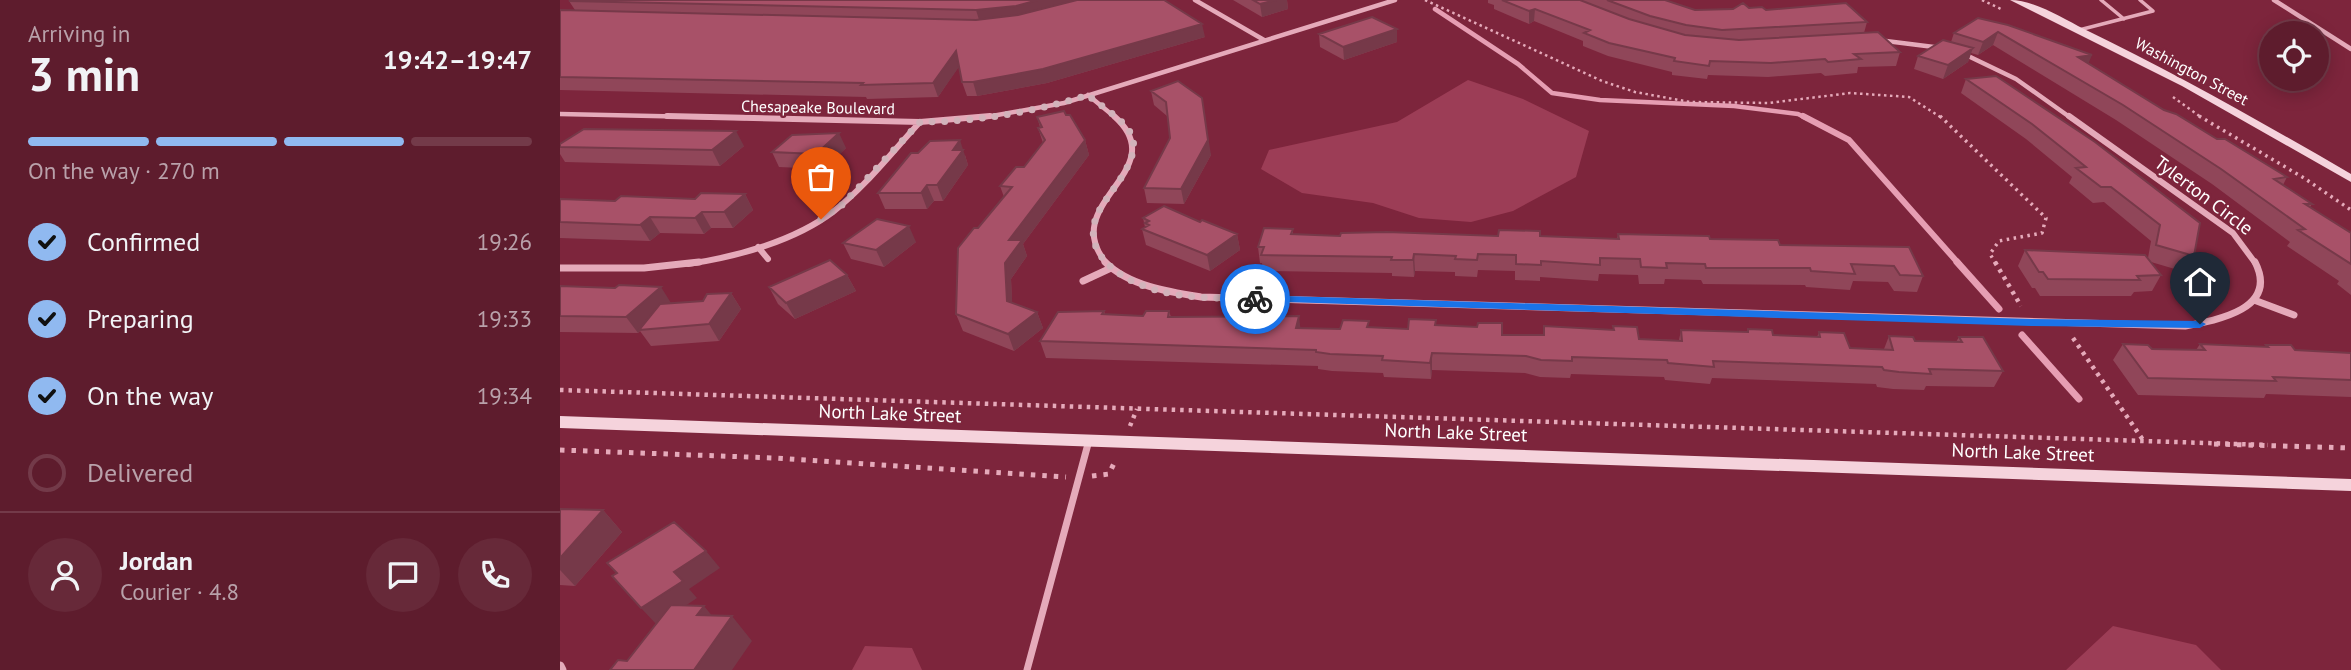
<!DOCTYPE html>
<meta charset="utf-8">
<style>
:root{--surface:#5e1c2d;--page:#672939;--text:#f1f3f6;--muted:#b9a1aa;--line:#733a49;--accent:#90b9f0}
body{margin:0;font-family:"PT Sans",sans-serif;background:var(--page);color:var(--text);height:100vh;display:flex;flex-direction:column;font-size:26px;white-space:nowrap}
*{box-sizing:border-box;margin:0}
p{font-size:23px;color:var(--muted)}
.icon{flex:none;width:38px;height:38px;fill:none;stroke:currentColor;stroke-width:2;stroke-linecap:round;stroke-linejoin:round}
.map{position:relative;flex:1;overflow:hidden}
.panel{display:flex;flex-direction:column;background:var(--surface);width:560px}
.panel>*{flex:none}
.fabs{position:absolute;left:1699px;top:21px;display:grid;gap:14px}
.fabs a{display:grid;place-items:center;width:70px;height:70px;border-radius:50%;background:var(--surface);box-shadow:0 4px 18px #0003,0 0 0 2px var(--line);font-size:35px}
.pin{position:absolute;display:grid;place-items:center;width:60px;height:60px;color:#fff;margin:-72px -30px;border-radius:50% 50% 50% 0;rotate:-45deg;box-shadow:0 0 7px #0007}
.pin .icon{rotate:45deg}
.courier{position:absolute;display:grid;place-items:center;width:70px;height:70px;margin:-35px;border:5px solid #1a73e8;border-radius:50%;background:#fff;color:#222;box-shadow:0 2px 9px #0007}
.summary em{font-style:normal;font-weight:600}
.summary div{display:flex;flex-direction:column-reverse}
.summary{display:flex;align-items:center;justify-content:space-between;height:119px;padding:0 28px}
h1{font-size:46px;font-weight:600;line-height:52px}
.bar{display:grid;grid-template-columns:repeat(4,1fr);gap:10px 7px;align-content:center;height:84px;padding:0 28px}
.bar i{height:9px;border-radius:5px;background:var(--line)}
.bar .on{background:var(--accent)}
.bar p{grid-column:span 4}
.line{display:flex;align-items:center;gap:18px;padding:0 28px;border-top:2px solid var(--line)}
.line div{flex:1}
.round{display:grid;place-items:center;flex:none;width:74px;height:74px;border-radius:37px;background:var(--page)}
ol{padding:0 28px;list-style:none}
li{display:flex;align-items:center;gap:21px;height:77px}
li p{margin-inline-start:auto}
li .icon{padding:7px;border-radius:50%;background:var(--accent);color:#111;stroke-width:4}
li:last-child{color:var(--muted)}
li i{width:38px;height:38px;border:4px solid var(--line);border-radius:50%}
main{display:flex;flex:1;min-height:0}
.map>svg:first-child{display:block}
.green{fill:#9c3d56}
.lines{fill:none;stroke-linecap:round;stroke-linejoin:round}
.stream-far2{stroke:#e69eb3;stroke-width:4.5}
.stream-far1{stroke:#e69eb3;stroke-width:6}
.stream{stroke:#e69eb3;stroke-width:7}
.path-far3{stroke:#e5aaba;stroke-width:2.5;stroke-dasharray:2.5 3.5;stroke-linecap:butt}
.path-far2{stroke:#e5aaba;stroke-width:3.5;stroke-dasharray:2.5 4.5;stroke-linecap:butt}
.path-far1{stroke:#e5aaba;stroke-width:4.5;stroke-dasharray:3.5 5;stroke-linecap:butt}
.path{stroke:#e5aaba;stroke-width:5;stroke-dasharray:4.5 7;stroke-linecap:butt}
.lane-far2{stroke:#e5aaba;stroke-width:3.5}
.lane-far1{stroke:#e5aaba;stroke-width:5}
.lane{stroke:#e5aaba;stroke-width:7}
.street-far3{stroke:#e5aaba;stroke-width:4.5}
.street-far2{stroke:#e5aaba;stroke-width:6}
.street-far1{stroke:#e5aaba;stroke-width:7}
.street{stroke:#e5aaba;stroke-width:9}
.secondary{fill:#f5d3dc;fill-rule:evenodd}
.wall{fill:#904659}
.shaded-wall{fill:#763949}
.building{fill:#a85168;stroke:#763949;stroke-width:2}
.route{fill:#1a73e8}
.done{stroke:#d2b3bb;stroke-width:7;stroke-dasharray:0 12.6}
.labels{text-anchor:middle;stroke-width:5;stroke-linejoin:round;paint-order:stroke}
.far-street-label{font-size:16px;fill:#fff;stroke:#7d253c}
.street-label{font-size:19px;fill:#fff;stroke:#7d253c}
</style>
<main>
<section class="panel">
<div class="summary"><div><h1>3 min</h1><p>Arriving in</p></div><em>19:42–19:47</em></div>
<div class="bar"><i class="on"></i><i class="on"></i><i class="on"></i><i></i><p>On the way · 270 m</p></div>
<ol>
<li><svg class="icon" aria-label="check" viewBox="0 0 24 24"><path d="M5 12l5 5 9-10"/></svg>Confirmed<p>19:26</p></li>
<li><svg class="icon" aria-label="check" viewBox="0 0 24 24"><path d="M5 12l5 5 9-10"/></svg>Preparing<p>19:33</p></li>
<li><svg class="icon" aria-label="check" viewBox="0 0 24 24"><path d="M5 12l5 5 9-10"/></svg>On the way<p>19:34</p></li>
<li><i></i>Delivered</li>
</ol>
<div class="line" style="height:126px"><a class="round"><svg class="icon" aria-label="person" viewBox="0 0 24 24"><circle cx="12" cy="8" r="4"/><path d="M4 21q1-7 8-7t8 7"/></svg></a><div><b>Jordan</b><p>Courier · 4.8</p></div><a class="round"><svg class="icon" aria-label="chat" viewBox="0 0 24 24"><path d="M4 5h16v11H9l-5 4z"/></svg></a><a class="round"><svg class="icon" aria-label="phone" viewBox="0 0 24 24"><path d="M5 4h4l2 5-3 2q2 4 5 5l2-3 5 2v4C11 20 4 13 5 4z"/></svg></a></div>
</section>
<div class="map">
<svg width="1791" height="670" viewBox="0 0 1791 670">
<rect width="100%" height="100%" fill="#7d253c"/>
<path class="green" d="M908 80 963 99 1029 131 1016 177 953 211 911 222 859 218 813 203 742 193 701 169 709 150 837 122Z
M1553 626 1636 645 1661 670H1506Z
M305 646 352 648 362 670H292Z"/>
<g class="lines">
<path class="stream-far2" d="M875 9 958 64 992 93 1040 100 1174 106 1238 114 1246 118"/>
<path class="stream-far1" d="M1243 116 1289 140 1399 264"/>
<path class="stream" d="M1397 262 1439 309
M1462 335 1519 399"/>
<path class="path-far3" d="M865 0 1042 81 1075 92 1130 102 1209 103 1290 93 1349 97 1382 118
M1422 0 1443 10
M1613 97 1642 118"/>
<path class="path-far2" d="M1380 116 1486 218 1482 233 1439 241 1430 254 1436 264
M1639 116 1744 178 1791 210"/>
<path class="path-far1" d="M1435 262 1461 306
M1513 338 1583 440
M0 390 1708 445
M570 426 577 409"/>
<path class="path" d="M1654 444 1791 448
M0 450 214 458 506 477
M532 476 549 474 556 459"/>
<path class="lane-far2" d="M1541 0 1564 19
M1519 30 1593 11 1580 0"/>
<path class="lane-far1" d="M528 445 529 441"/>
<path class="lane" d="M467 670 528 444"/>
<path class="street-far3" d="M635 0 704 40
M1714 0 1791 49
M1318 40 1382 48
M1404 54 1456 79 1511 118
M528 95 556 118
M0 114 185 118
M421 118 504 103 835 0"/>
<path class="street-far2" d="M107 116 360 122 430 116
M1509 116 1673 233 1696 264
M198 247 208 259
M128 264C176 257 235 241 274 211 306 186 332 152 360 122
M547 264C495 203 616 171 554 116"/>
<path class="street-far1" d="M545 262C569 286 609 292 641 297L1625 326C1658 320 1719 309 1695 262
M0 268H84L139 262
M523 281 551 268
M1694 300 1734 315"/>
<path class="street" d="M0 666 2 670"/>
<path class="secondary" d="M1450 0C1474 0 1502 18 1524 29 1615 73 1703 123 1791 174V182L1622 86Z
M0 416 1791 479V491L0 428Z"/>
</g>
<path class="wall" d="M604 0 645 37 487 83 417 96H407L402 82 399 66 378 97 307 99 306 97 0 90V10H15L9 1Z
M673 0H727L728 9 702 17Z
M928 0H1105L1135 10 1189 8 1307 22 1304 33 1340 52 1336 66 1298 67 1297 73 1265 76 1261 73 1208 77 1148 75 1147 79 1112 75V72L1048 56 1023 46V41L974 21 969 24 934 9V5L928 3Z
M1418 18 1528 64 1604 110 1727 177 1723 185 1752 204 1750 207 1791 233V295L1777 284 1779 281 1727 246 1730 242 1652 184 1556 120 1433 45 1418 55 1411 53 1408 62 1383 79 1354 69 1358 56 1391 42 1394 33Z
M837 29V42L784 60 760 47 759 34Z
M1436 76 1634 256 1625 272 1591 262 1601 275 1592 291 1574 292 1571 296H1480L1475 288H1472L1458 266 1465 250 1588 258 1591 241 1544 202 1533 203 1509 183 1512 177 1466 139 1401 93 1406 79Z
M618 81 651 155 624 204 587 203 584 188 610 138 607 116 594 105 591 91Z
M506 115 525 140 529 155 463 244 467 256 451 279 452 303 477 312 483 328 454 351 403 331 396 314 418 228 444 197 440 186 464 167 483 143 478 128 480 127 477 117Z
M0 144 184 146 160 166 5 162 0 154Z
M286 148 264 169 219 167 212 152Z
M405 155 408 165 383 201H374L367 209H325L318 193Z
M185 194 193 210 173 228H151L144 234 100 233 90 241 0 238V199L55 201 135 199Z
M583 218 640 222 677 234 680 250 650 271 586 245 582 229 585 227Z
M733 229V234L780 236H980L1057 239 1058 234 1220 245 1349 247 1363 276 1357 292 1334 291 1328 282 1293 281 1290 290 1246 287 1245 285 1143 284 1141 280 1105 279 1104 284H1079L1078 275 1039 274 1038 281 980 277V281L955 280V271L918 270 917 277 895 276V272L855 271 854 277 832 276V273L703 271 702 263H700L698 247Z
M356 242 324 267 291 259 283 243Z
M287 275 296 291 235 319 218 304 209 287Z
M0 286 111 303 143 301 171 293 181 309 159 341 91 346 80 331 78 333 0 332Z
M544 311 545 314 583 316 609 311 611 317 741 328 780 329 809 327 848 329 876 325 942 335H983L984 326 1053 330V326L1079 339 1119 340 1121 330 1257 337 1259 332 1290 348 1324 349 1329 336 1355 341 1396 342 1399 337 1443 371 1434 387 1366 386 1364 390 1333 389 1317 387 1316 384 1152 378 1150 384 1105 380 1104 377 1011 374 1010 378 980 377 965 373 872 370 871 379 824 377 823 373 772 371 758 369V366L486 358 480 341Z
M1563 344 1592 349 1636 350 1640 344 1705 347 1706 345 1735 350 1791 353V397L1706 394 1704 398 1578 395 1553 360Z
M0 509 43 510 62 532 15 586 0 585Z"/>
<path class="shaded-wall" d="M478 0H531L420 23 416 10Z
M716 0H727L728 9 702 17 700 4Z
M975 9 974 21 969 24V11Z
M642 24 645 37 487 83 417 96 413 82Z
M837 29V42L784 60 783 47Z
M1438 32 1433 45 1418 55 1423 42Z
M1413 48 1408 62 1383 79 1388 65Z
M396 51 401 64 378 97 373 83Z
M1532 55 1526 69 1518 57Z
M642 98 651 155 624 204 621 189Z
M176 131 184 146 160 166 152 150Z
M279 133 286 148 264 169 256 154Z
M400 140 408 165 383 201 377 185 393 150Z
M525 140 529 155 463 244 467 256 451 279 453 317 447 301 445 263 449 240Z
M367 185 374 201 367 209 361 193Z
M185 194 193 210 173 228 164 212Z
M142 212 151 228 144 234 135 218Z
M90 217 100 233 90 241 80 225Z
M349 226 356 242 324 267 316 250Z
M677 234 680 250 650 271 647 255Z
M854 254 855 271 854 277 853 260Z
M287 275 296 291 235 319 226 303Z
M101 287 111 303 79 330 80 331 78 333 66 317Z
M171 293 181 309 159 341 149 324Z
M477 312 483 328 454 351 448 334Z
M739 316 741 333 736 328Z
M872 353V370L871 379 870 363Z
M43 510 62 532 15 586 0 570V558Z
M146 551 160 568 129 589 137 598 97 625 81 608 114 572Z
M144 606 163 629 172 616 192 641 172 670H134L137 615Z"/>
<path class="building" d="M11 0H478L456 6 416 10 9 1Z
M517 0H604L642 24 483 69 413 82H402L396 51 373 83 301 85 303 83 0 77V10L416 20 458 15Z
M693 0H716L700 4Z
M942 0H1020L1069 19 1125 35 1179 40 1318 32 1340 52 1294 54 1301 59 1268 62 1265 59 1211 63 1150 61 1149 66 1114 61 1115 58 1049 43 1024 33 1030 30 975 9 969 11Z
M1047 0H1105L1135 10 1173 9 1183 3 1189 8 1202 7 1206 10 1286 3 1307 22 1162 30 1126 25 1090 16Z
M812 17 837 29 783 47 759 34Z
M1418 18 1448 25 1532 55 1518 57 1604 110 1616 114 1657 139H1665L1727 177 1714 179 1752 204H1745L1791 233V264L1738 230 1745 229 1661 169 1563 105 1438 32 1423 42 1394 33Z
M1383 40 1413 48 1388 65 1358 56Z
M1436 76 1535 142 1640 223 1634 256 1596 245 1600 225 1551 187H1541L1516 168 1526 167 1472 124 1406 79Z
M618 81 642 98 648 140 621 189 584 188 610 138 606 102 591 91Z
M504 111 506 115H510L525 140 449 240H462L445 263 447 301 477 312 448 334 396 314 398 248 414 228H418L452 187 440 186 456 167H464L485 140 478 128 482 127 477 117Z
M24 129 176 131 152 150 0 147V144Z
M279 133 256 154 212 152 232 135Z
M400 140 393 150H403L377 185H367L361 193H318L351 153H358L370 141Z
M141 193 185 194 164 212H142L135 218 90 217 80 225 0 222V199L55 201 61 196 135 199Z
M604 206 640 222 642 220 677 234 647 255 582 229 589 225 585 223 589 221 583 218Z
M317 219 349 226 316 250 283 243Z
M704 228 733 229 731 234 780 236 781 233 827 232 938 236 939 230 980 231V236L1059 239 1058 234 1149 236 1150 239 1218 240 1220 245 1349 247 1363 276 1340 275 1334 266 1291 264 1295 274 1251 271 1250 268H1146L1145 264 1106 263 1107 268 1081 267 1080 259 1040 258V265L981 261V265L956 264V255L918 254 917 260 895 259 896 256 854 254 853 260H831L832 257 701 255 704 247H698Z
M1465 250 1585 255 1601 275 1577 276 1580 280 1488 279 1483 272H1479Z
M270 260 287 275 226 303 209 287Z
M59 285 101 287 66 317 0 316V286L55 288Z
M171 293 149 324 79 330 100 304 143 301 147 294Z
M544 311 542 314 583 316 586 311H609L608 317 739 316 736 328 780 329 783 320 809 321 807 327 848 329 849 319 876 320 875 325 917 327 918 323H942V335H984V326L1054 330 1053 326 1077 327 1079 339 1122 341 1121 330 1188 332V329L1212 330 1213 335 1260 337 1259 332 1284 333 1290 348 1333 350 1329 336 1353 337 1355 341 1402 342 1399 337H1423L1443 371 1369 369 1371 374 1339 372 1324 370 1322 367 1153 361 1154 367 1108 363 1107 360 1012 357V361L981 360 966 356 872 353 870 363 822 360 823 356 770 354 756 352V350L480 341 498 312Z
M1563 344 1588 345 1592 349 1645 350 1640 344 1708 347 1706 345H1731L1735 350 1791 353V380L1713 377 1716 381 1588 378Z
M0 509 43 510 0 558Z
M114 522 146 551 114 572 123 581 81 608 52 576 57 573 47 563Z
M111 605 144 606 137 615 172 616 134 670H50L58 660 67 661Z"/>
<path class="route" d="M695 295 1471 319 1640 321 1646 324 1640 328 1471 326 691 301 689 299Z"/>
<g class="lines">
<path class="done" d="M261 219 282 205 360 122C417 122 473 112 528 95 540 106 569 122 573 139 578 165 547 193 537 215 519 258 570 285 604 292 633 299 665 298 695 299"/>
</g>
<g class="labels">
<g class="far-street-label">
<text transform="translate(1632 71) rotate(28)" y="6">Washington Street</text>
<text transform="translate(258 107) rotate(1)" y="6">Chesapeake Boulevard</text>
</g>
<g class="street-label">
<text transform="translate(1644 195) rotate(37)" y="7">Tylerton Circle</text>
<text transform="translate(330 413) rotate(2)" y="7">North Lake Street</text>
<text transform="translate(896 432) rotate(2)" y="7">North Lake Street</text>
<text transform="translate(1463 452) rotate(2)" y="7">North Lake Street</text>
</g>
</g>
</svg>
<div class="fabs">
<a><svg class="icon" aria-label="locate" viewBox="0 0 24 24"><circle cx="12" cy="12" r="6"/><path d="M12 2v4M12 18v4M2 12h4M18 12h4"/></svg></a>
</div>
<div class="pin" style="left:261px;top:219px;background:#ea580c"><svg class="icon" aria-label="bag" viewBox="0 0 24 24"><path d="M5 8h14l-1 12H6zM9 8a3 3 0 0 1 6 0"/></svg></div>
<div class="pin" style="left:1640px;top:324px;background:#1f2937"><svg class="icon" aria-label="home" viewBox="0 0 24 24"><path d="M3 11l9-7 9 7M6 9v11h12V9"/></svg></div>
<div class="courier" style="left:695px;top:299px"><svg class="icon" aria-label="bike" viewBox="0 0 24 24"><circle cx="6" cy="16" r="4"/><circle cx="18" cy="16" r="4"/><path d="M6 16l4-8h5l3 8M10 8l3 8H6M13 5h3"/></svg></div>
</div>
</main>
